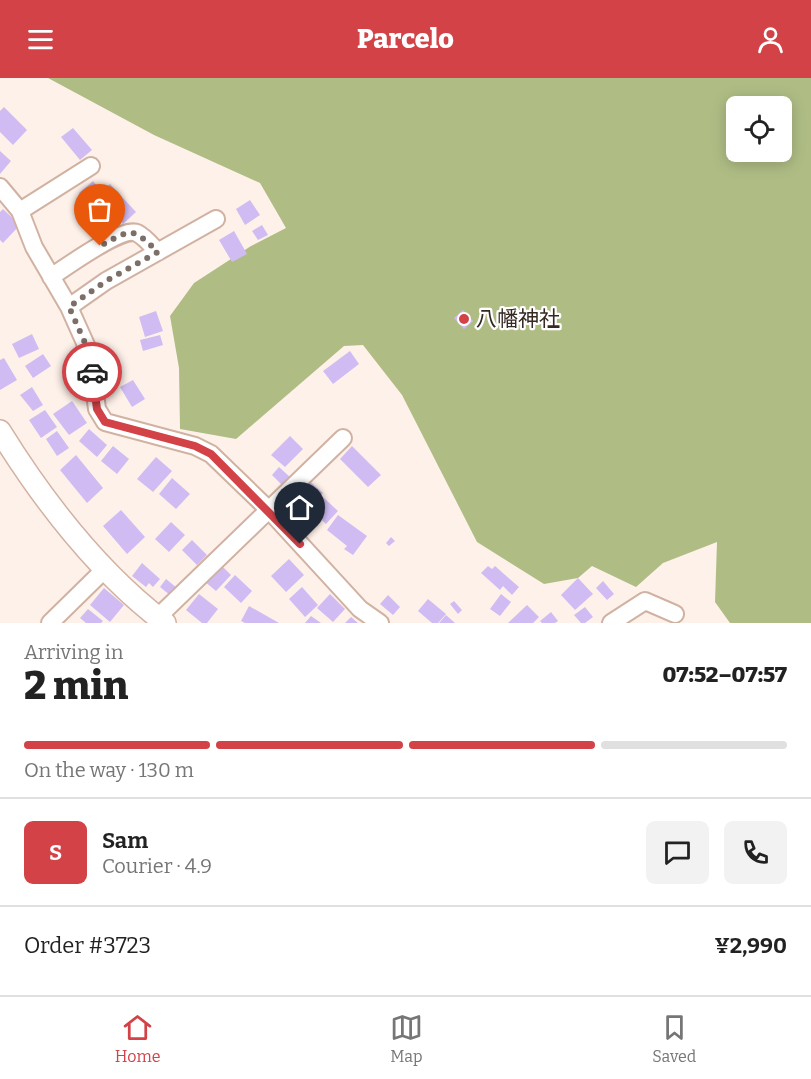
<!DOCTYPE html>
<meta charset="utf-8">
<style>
:root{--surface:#fff;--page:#f2f2f2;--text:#222;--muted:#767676;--line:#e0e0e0;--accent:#d24247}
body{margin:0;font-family:Bitter,"Noto Sans JP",serif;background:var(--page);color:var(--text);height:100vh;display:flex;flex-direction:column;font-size:22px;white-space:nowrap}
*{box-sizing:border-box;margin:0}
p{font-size:20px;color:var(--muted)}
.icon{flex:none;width:33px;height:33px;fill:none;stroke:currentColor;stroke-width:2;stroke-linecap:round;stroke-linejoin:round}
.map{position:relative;height:545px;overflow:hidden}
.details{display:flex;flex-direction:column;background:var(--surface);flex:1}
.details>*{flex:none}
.tools{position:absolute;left:726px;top:18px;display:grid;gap:12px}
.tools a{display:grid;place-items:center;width:66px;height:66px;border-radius:9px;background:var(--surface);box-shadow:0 3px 15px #0003;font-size:30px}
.pin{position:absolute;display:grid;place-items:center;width:51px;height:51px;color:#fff;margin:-62px -26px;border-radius:50% 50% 50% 0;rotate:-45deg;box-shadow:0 0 6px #0007}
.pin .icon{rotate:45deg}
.courier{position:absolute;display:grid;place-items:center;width:60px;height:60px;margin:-30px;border:4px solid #d24247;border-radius:50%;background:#fff;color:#222;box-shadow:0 2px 8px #0007}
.overview em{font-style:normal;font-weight:800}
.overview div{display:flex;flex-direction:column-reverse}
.overview{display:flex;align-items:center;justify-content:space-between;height:102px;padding:0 24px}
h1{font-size:39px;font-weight:800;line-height:45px}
.bar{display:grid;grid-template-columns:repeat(4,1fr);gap:9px 6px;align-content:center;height:72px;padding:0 24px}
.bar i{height:8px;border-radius:4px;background:var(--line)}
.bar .selected{background:var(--accent)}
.bar p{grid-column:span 4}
.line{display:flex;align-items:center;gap:15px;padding:0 24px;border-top:2px solid var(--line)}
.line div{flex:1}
.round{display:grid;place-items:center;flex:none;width:63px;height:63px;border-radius:9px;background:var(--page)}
header{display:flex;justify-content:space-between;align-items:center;height:78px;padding:0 24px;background:var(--accent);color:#fff;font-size:27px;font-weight:800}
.dock{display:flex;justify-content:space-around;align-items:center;height:84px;border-top:2px solid var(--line);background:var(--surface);font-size:16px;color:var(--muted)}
.dock a{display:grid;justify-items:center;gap:3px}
.dock .selected{color:var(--accent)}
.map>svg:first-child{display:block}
.forest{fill:#afbd85;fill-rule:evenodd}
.building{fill:#d0bcf2}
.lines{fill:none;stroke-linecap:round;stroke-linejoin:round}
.minor-casing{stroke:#d1b2a2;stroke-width:20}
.major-casing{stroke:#d1b2a2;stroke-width:24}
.minor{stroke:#fff;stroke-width:16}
.major{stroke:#fff;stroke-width:21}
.done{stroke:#7b6f68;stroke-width:6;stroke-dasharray:0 10.8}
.route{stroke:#d24247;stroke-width:8}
.poi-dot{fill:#d24247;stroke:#fff;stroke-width:2}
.labels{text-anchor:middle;stroke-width:4.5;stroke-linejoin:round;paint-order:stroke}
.poi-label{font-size:21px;fill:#352922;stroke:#fff;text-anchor:start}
</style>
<header><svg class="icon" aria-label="menu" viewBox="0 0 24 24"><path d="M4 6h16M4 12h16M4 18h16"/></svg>Parcelo<svg class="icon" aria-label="person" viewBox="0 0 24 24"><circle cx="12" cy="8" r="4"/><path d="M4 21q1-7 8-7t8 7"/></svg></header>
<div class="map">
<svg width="811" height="545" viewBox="0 0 811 545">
<rect width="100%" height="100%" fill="#fef1ea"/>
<path class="forest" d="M48 0H811V545H730L715 524 717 464 663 485 636 509 592 488 578 500 544 506 477 464 402 317 363 267 344 268 236 361 180 351 179 290 170 238 194 205 251 168 286 150 260 105 154 57ZM736 28H782V74H736Z"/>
<path class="building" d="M4 29 27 52 13 67 0 54V33Z
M73 50 92 72 80 82 61 59Z
M0 73 11 83 0 96Z
M93 103 101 113 110 106 136 134 123 146 96 117 87 125 79 115Z
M250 122 260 137 245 147 236 131Z
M3 131 20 147 3 165 0 162V134Z
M110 139 119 155 100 164 92 148Z
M262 147 268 157 258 162 252 153Z
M234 153 247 176 232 184 219 162Z
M463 232 473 243 464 251 454 240Z
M156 233 163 253 145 259 139 239Z
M32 256 39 271 19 280 12 266Z
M160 257 163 267 143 273 140 262Z
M350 273 359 286 333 306 323 293Z
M43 276 51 288 33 300 25 288Z
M4 280 17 302 0 312V282Z
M133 302 145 321 132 329 120 309Z
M32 309 43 327 33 333 20 317Z
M72 323 87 345 69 357 53 336Z
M45 332 57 349 41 360 29 342Z
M89 351 107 367 97 379 79 363Z
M57 353 69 370 57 378 46 361Z
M290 358 303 371 285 389 271 377Z
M113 368 129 381 117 396 101 383Z
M352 368 381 397 368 409 340 381Z
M76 377 103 410 87 425 60 392Z
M156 379 172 393 153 414 137 401Z
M279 389 290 399 282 407 272 397Z
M172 400 190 416 176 431 159 416Z
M309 403 323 415 311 428 298 416Z
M288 419 306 434 295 447 278 432Z
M324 420 338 433 326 446 312 433Z
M121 432 145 459 127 476 103 448Z
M338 437 367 458 353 477 344 471 347 468 327 452Z
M171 444 185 457 169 474 155 461Z
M391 459 395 463 389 468 386 465Z
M192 462 207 477 197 487 182 472Z
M289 481 304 497 286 514 271 498Z
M142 485 160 501 153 509 149 505 146 509 132 498Z
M220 486 231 497 216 513 204 503Z
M488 488 492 491 495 488 519 509 512 517 503 508 500 512 481 495Z
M235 497 252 513 241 525 224 509Z
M578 500 593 516 575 532 561 517Z
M166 501 177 510 171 518 160 509Z
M603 503 614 516 607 522 596 510Z
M302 509 318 527 305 539 289 521Z
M104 510 124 527 110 544 90 527Z
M199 516 218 531 207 545H202L186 532Z
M330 516 345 531 333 544 317 530Z
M501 516 511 524 500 538 490 531Z
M388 517 400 529 393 537 380 526Z
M428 521 446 536 438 545H432L418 533Z
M454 523 462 532 458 536 450 526Z
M527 527 539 539 533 545H508Z
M249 528 279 545H245L241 543Z
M585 529 593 539 585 545H581L574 537Z
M88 531 103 543 101 545H86L80 540Z
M551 534 558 543 555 545H542L540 543Z
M446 537 455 545H439Z
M311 538 321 545H305Z
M351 539 358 545H345Z"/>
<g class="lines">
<g class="minor-casing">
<path id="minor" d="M0 109 20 133 34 169 69 229 90 276 97 331 105 344 195 368 211 376 270 433 360 531 380 545
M20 133 91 88
M51 199C66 189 123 148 137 155 145 159 152 168 158 174
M69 229 106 203 216 141
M158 539 343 360
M50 545 105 491
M611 545 645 523 675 536"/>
</g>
<g class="major-casing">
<path id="major" d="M0 353C44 424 98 494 165 545"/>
</g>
<use href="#minor" class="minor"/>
<use href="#major" class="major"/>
</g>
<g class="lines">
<path class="done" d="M92 294 90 276 69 229 106 203 158 174C131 148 132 151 100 168"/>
<path class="route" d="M92 294 97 331 105 344 195 368 211 376 300 466"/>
</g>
<circle class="poi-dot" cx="464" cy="241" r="6"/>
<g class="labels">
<g class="poi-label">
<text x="476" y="248">八幡神社</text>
</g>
</g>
</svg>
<div class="tools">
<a><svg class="icon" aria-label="locate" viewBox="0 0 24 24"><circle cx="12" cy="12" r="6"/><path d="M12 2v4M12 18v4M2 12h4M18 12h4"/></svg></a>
</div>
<div class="pin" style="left:100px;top:168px;background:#ea580c"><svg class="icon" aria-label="bag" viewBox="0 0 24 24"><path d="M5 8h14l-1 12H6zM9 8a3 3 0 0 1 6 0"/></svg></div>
<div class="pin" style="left:300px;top:466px;background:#1f2937"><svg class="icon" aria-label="home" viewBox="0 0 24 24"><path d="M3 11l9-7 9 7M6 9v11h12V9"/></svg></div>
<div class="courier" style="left:92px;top:294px"><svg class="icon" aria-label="car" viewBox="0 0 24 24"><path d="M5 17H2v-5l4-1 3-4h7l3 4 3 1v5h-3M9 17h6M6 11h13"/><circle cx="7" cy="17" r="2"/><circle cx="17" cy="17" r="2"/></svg></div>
</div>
<section class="details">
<div class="overview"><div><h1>2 min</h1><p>Arriving in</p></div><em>07:52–07:57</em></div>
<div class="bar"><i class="selected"></i><i class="selected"></i><i class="selected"></i><i></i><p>On the way · 130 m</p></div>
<div class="line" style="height:108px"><b class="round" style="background:var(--accent);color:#fff">S</b><div><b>Sam</b><p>Courier · 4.9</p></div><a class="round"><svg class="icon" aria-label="chat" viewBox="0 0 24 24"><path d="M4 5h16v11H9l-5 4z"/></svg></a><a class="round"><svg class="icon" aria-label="phone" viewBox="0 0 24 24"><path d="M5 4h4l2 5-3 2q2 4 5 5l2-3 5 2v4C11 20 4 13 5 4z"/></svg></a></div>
<div class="line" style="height:78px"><div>Order #3723</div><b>¥2,990</b></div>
</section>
<nav class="dock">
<a class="selected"><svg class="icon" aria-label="home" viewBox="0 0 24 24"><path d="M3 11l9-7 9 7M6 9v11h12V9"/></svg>Home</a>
<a><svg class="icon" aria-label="map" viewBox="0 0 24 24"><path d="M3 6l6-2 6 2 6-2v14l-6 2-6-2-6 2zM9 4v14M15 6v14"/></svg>Map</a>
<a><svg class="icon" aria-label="saved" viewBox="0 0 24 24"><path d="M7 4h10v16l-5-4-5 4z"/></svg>Saved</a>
</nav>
